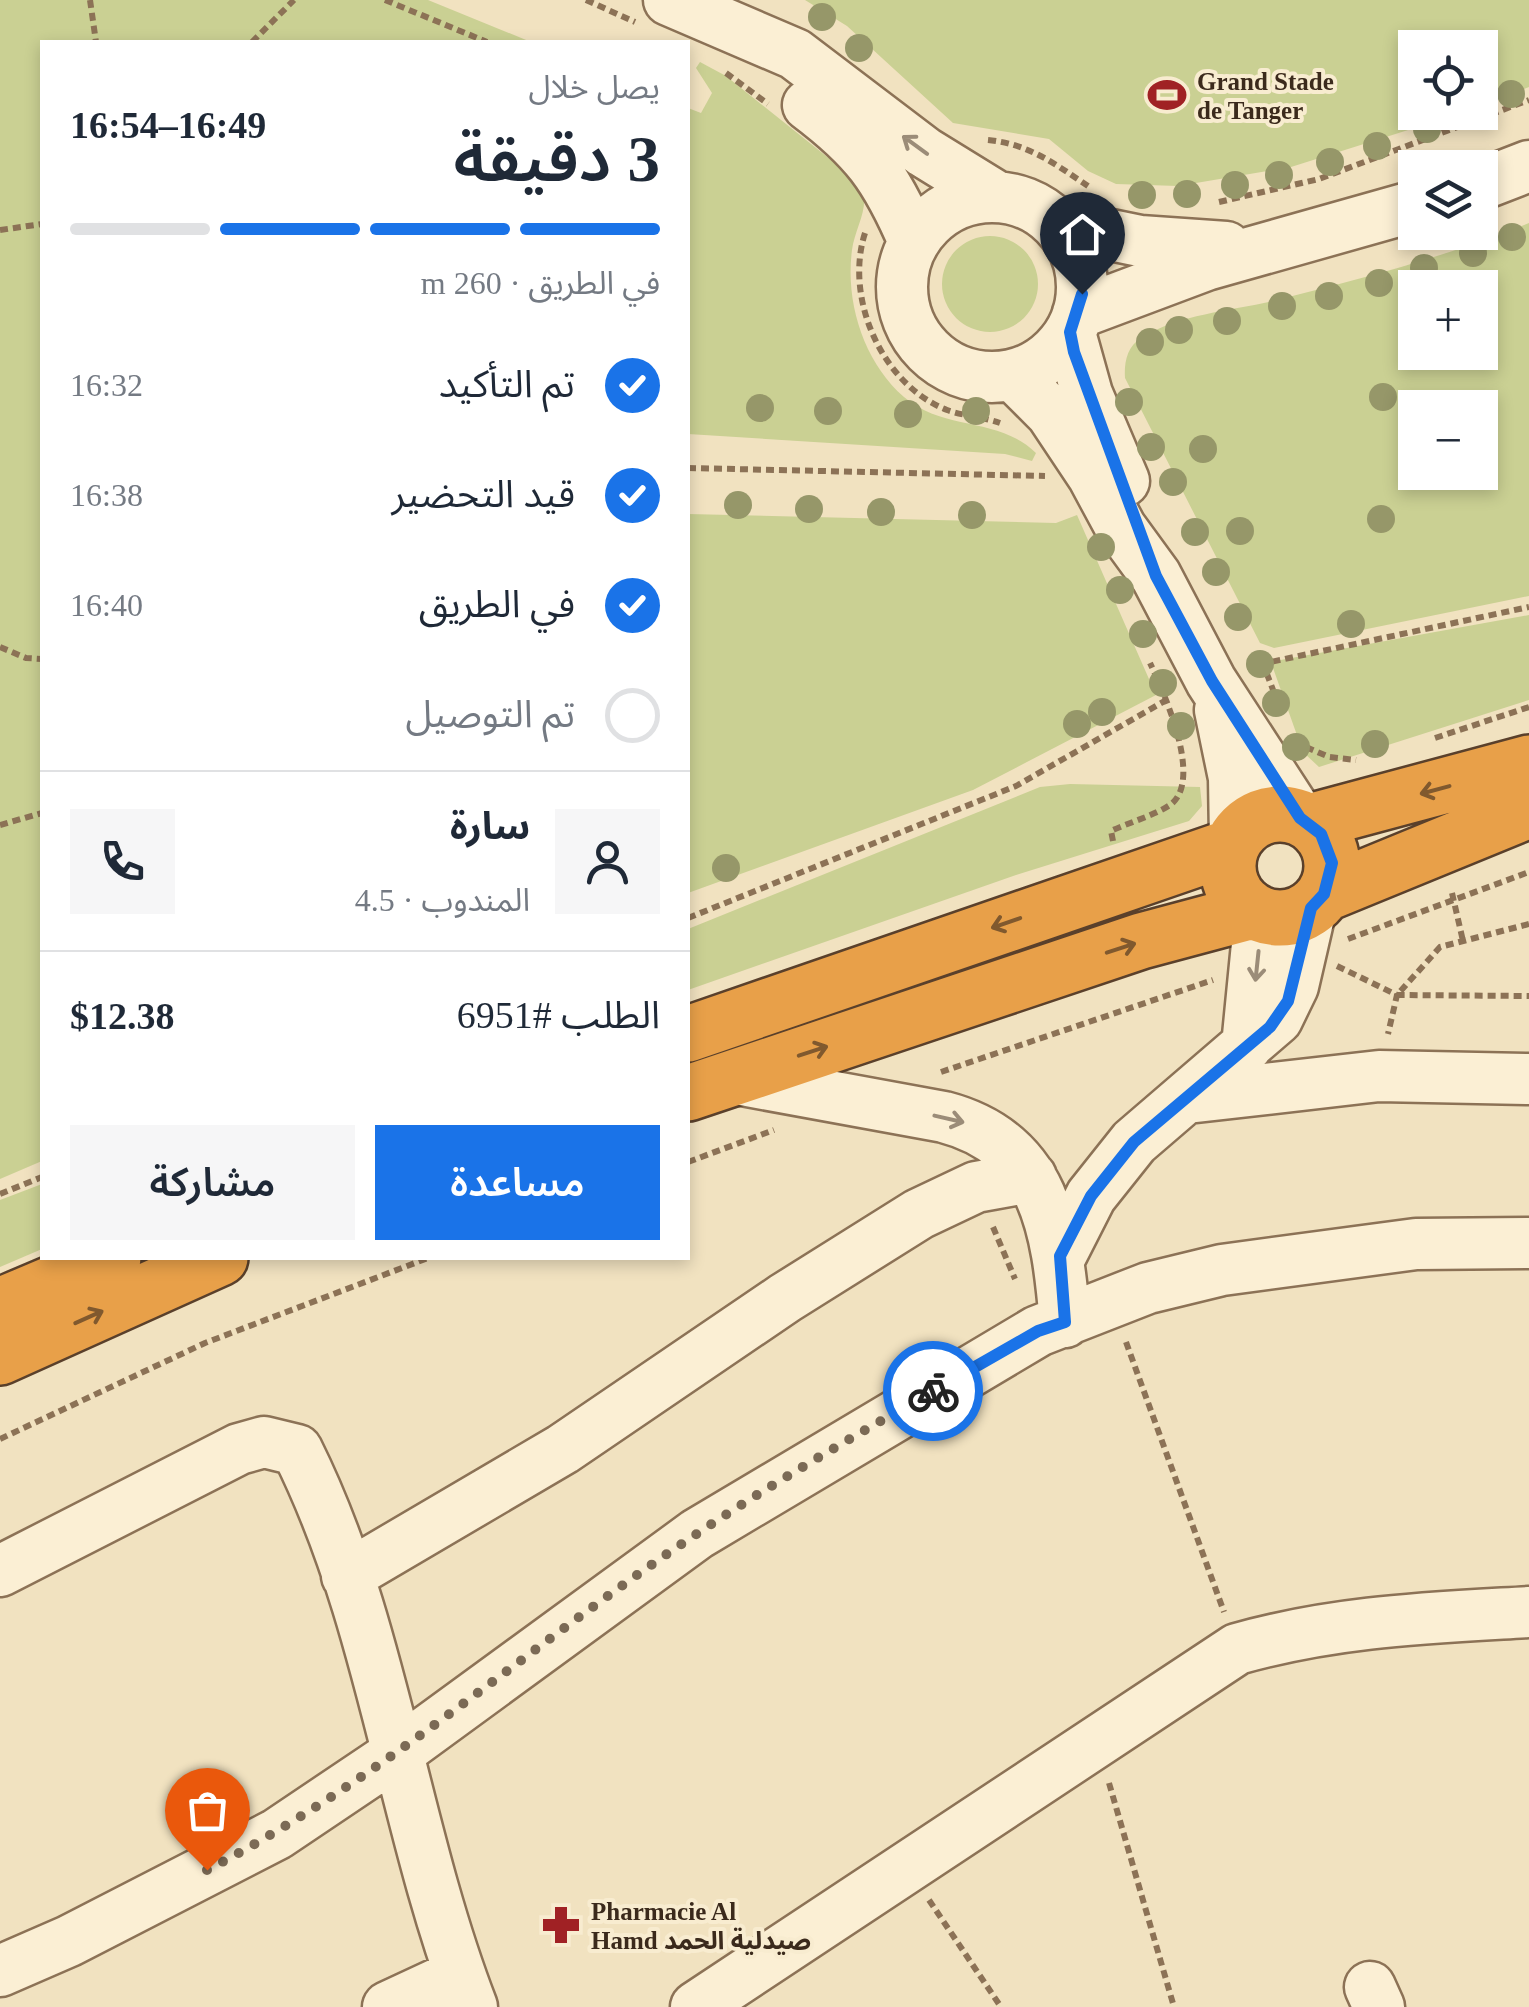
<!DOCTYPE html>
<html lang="ar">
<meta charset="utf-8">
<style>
:root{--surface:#fff;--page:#f6f6f7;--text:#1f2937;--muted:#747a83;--line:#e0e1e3;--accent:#1a73e8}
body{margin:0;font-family:"Times New Roman","Noto Sans Arabic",serif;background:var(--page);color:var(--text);direction:rtl;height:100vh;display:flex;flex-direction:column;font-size:38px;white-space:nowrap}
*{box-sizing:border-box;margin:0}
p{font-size:32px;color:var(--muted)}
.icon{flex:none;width:55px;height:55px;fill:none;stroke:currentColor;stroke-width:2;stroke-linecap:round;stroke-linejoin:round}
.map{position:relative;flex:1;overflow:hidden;direction:ltr}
.details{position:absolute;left:40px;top:40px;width:650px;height:1220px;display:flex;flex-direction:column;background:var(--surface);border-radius:0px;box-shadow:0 5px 15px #0003;direction:rtl}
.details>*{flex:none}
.fabs{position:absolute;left:1398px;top:30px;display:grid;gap:20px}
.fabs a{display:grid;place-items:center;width:100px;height:100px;border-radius:0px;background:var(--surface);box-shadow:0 5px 15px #0003;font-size:50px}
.pin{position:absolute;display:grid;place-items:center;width:85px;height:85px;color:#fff;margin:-102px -42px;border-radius:50% 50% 50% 0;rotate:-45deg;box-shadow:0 0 10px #0007}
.pin .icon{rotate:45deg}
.courier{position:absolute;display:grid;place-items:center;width:100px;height:100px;margin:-50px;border:8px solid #1a73e8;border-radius:50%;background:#fff;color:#222;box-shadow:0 2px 12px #0007}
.overview em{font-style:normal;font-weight:600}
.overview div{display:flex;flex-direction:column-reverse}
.overview{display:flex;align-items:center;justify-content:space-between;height:170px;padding:0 30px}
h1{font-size:65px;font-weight:600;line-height:75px}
.bar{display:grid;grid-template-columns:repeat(4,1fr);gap:15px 10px;align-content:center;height:120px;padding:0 30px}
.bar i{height:12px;border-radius:8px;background:var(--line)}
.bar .active{background:var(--accent)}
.bar p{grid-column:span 4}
.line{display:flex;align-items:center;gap:25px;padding:0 30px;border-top:2px solid var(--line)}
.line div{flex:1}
.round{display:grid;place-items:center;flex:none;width:105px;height:105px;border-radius:0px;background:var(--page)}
ol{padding:0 30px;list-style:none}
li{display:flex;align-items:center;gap:30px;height:110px}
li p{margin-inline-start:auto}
li .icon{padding:10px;border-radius:50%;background:var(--accent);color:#fff;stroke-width:4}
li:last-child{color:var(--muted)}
li i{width:55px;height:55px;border:5px solid var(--line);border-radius:50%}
.action{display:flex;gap:20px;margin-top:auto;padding:20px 30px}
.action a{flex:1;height:115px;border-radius:0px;background:var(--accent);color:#fff;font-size:40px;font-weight:600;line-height:115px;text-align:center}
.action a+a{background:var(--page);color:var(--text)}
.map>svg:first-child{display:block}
.green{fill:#cad093;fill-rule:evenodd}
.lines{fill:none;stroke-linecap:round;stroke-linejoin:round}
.minor-casing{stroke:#8c7256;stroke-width:55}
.highway-casing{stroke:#5a402b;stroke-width:60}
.path{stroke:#8c7256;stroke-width:6;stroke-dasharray:8 5;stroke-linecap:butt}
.minor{stroke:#fbefd4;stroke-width:50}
.highway{stroke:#e8a049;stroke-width:55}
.tree{fill:#969769}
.oneway{stroke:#9b8c78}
.oneway2{stroke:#80592e}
.done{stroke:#7b6a55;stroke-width:10;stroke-dasharray:0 18}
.route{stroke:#1a73e8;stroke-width:12}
.labels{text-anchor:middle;stroke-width:8;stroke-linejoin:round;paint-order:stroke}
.poi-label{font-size:25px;font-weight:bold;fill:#3b2a1c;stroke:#f8ecd0;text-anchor:start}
</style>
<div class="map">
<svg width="1529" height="2007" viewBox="0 0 1529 2007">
<rect width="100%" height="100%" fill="#f1e2c0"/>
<path class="green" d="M0 0H428L531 42H42V1161L0 1179Z
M805 0H1529V87L1480 106V48H1415V112L1462 113 1291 167 1178 186 1116 184 1088 171 1049 139 953 123 847 26Z
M700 62 726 76 861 184C871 207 855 227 852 250 845 303 864 362 904 397 945 432 998 416 1036 453L1032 461 1005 454 688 434V108L701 113 712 93 696 68Z
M1529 223V596L1274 648 1260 643 1125 378C1124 362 1127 347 1141 338 1180 314 1230 311 1273 301 1360 279 1446 257 1529 223ZM1415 288H1480V352H1415ZM1415 408H1480V472H1415Z
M942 284a48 48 0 1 1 96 0a48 48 0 1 1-96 0Z
M688 514 1056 523 1077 515 1156 695 973 790 688 893Z
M1529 615V700L1319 767 1303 752 1273 668 1275 661Z
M1070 784 1200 787 1202 806 1189 821 1016 875 688 990V929L1040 787Z
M42 1184V1249L0 1267V1200Z"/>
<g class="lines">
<g class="minor-casing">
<path id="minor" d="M669 0 795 54 924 152 997 197
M808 105C865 148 886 176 914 242
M1480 185 1529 166
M902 287a90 90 0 1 1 180 0a90 90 0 1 1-180 0Z
M1057 224 1140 241 1226 247
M1078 313 1206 265 1415 206
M1070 333 1087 394 1124 481
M1013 375 1051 413 1093 476 1121 528 1156 576 1211 681 1300 818
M1220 710 1234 778 1235 839
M1247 1046 1260 914
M731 1078 944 1117C1046 1144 1057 1229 1065 1322
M1187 1098 1379 1076 1529 1079
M1060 1257 1091 1196 1134 1142 1277 1019 1293 986 1311 908
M0 1571 239 1449 264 1442 297 1450C384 1624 402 1826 472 2007
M347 1576 563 1449 785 1298 919 1214 976 1187 1031 1177
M0 1971 69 1941 277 1834 396 1754 697 1534 1038 1331 1148 1288 1222 1270 1416 1244 1529 1243
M1370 1987 1379 2007
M388 2007 459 1974
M696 2007 1237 1649C1336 1621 1427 1618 1529 1612"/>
</g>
<g class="highway-casing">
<path id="highway" d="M1228 866a52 52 0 1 1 104 0a52 52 0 1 1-104 0Z
M1309 822 1529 763
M1324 894 1529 810
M688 1034 1231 847
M688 1093 1141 941 1253 911
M0 1306 113 1258
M0 1357 220 1258"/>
</g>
<path class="path" d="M90 0 96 42
M385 0 487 42
M586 0 635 22
M252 42 294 0
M726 73 768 104
M988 140C1029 144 1055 164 1088 186
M1219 202 1319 179 1529 100
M0 230 42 224
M865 233C844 298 882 385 947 410 963 416 983 417 1000 423
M1432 247 1473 232
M688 468 1045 476
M0 647 26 658 42 659
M1262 661 1278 703
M1247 667 1529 607
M1435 738 1529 707
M1306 747 1329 757 1356 760
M0 825 42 813
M1113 841 1111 831C1130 822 1153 816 1170 805 1204 781 1164 693 1150 663
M1452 893 1463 941
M688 918 1016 786 1170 698
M1529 924 1440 947 1397 995 1529 996
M1348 939 1529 872
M1337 966 1397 995 1388 1034
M941 1072 1213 980
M688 1162 774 1130
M0 1194 42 1177
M993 1227 1015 1279
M1126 1342 1224 1612
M0 1439 205 1343 428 1258
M1109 1783 1174 2007
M929 1900 1001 2007"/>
<use href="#minor" class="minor"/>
<use href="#highway" class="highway"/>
</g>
<g class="tree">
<circle cx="822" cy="17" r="14"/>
<circle cx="859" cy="48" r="14"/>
<circle cx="1511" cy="94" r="14"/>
<circle cx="1427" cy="129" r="14"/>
<circle cx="1377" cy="146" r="14"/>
<circle cx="1330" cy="162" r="14"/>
<circle cx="1279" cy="175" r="14"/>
<circle cx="1235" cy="185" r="14"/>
<circle cx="1187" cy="194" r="14"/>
<circle cx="1142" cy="195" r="14"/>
<circle cx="1512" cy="237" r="14"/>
<circle cx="1473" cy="253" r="14"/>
<circle cx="1424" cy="268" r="14"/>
<circle cx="1379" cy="283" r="14"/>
<circle cx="1329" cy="296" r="14"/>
<circle cx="1282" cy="306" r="14"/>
<circle cx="1227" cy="321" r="14"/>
<circle cx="1179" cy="330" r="14"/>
<circle cx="1150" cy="342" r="14"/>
<circle cx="1383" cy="397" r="14"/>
<circle cx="1129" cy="402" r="14"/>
<circle cx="760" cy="408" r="14"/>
<circle cx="828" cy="411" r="14"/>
<circle cx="976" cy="411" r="14"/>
<circle cx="908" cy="414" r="14"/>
<circle cx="1151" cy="447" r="14"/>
<circle cx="1203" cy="449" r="14"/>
<circle cx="1173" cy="482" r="14"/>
<circle cx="738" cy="505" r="14"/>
<circle cx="809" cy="509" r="14"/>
<circle cx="881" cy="512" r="14"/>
<circle cx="972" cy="515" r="14"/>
<circle cx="1381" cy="519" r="14"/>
<circle cx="1240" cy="531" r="14"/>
<circle cx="1195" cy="532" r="14"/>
<circle cx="1101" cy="547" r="14"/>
<circle cx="1216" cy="572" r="14"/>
<circle cx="1120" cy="590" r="14"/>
<circle cx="1238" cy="617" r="14"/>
<circle cx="1351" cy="624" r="14"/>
<circle cx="1143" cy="634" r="14"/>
<circle cx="1260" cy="664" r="14"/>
<circle cx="1163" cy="683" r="14"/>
<circle cx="1276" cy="703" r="14"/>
<circle cx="1102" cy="712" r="14"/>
<circle cx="1077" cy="724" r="14"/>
<circle cx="1181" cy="726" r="14"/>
<circle cx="1375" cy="744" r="14"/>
<circle cx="1296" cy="747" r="14"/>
<circle cx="726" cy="868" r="14"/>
</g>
<defs><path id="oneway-shaft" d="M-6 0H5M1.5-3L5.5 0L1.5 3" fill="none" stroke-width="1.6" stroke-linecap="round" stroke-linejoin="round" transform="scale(2.5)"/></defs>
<g class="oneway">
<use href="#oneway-shaft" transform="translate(915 145) rotate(-144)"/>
<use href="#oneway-shaft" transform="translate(1257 966) rotate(96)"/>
<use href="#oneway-shaft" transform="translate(949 1119) rotate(13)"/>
</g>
<g class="oneway2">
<use href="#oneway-shaft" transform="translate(1435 790) rotate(165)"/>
<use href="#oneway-shaft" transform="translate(1006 923) rotate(161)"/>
<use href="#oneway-shaft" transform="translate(1121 948) rotate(-18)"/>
<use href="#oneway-shaft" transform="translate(813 1051) rotate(-18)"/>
<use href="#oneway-shaft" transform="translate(89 1317) rotate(-24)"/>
</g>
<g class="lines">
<path class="done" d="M207 1870C385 1778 532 1643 698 1533 773 1483 854 1436 933 1391"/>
<path class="route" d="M933 1391 1038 1331 1065 1322 1060 1256 1091 1196 1134 1142 1270 1027 1288 1001 1311 908 1324 894 1332 863 1321 834 1300 818 1212 681 1156 576 1074 352 1070 332 1082 294"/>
</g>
<defs>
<g id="stadium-bare" transform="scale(3)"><path d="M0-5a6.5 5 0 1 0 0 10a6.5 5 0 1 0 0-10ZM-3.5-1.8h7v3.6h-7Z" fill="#a02124" stroke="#f8ecd0" stroke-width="2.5" paint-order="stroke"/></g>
<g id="pharmacy-bare" transform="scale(3)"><path d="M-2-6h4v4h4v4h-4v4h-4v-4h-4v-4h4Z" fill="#a02124" stroke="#f8ecd0" stroke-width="2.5" paint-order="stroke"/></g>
</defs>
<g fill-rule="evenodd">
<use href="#stadium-bare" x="1167" y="95"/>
<use href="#pharmacy-bare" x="561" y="1925"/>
</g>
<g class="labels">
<g class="poi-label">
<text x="1197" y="90">Grand Stade<tspan x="1197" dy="29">de Tanger</tspan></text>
<text x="591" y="1920">Pharmacie Al<tspan x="591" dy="29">Hamd صيدلية الحمد</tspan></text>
</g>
</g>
</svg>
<div class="fabs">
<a><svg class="icon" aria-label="locate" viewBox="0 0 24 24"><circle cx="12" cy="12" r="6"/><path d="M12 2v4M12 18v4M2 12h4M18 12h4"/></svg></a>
<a><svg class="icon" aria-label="layers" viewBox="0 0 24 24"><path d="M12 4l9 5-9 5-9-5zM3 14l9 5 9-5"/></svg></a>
<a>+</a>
<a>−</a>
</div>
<div class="pin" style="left:207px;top:1870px;background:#ea580c"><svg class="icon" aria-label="bag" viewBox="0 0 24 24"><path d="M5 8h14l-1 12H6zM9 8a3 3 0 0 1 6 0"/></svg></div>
<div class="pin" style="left:1082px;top:294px;background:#1f2937"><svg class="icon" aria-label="home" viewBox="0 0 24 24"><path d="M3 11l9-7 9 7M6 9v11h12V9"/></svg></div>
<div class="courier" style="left:933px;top:1391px"><svg class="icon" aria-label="bike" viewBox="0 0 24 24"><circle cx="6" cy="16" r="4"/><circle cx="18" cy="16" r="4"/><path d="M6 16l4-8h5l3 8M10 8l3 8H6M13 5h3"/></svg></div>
<section class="details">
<div class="overview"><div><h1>3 دقيقة</h1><p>يصل خلال</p></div><em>16:49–16:54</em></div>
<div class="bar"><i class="active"></i><i class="active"></i><i class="active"></i><i></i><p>في الطريق · 260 m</p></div>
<ol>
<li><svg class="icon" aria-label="check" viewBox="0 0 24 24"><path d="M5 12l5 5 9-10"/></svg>تم التأكيد<p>16:32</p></li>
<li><svg class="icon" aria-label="check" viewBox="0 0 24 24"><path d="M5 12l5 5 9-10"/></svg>قيد التحضير<p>16:38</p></li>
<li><svg class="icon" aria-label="check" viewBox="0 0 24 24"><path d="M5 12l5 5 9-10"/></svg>في الطريق<p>16:40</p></li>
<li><i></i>تم التوصيل</li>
</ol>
<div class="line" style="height:180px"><a class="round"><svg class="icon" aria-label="person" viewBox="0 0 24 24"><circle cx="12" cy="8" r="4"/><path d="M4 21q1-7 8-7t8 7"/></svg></a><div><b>سارة</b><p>المندوب · 4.5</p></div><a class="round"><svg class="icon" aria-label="phone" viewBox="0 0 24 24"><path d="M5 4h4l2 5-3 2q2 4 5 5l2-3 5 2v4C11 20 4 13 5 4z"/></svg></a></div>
<div class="line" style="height:130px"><div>الطلب #6951</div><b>$12.38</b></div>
<div class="action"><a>مساعدة</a><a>مشاركة</a></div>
</section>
</div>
